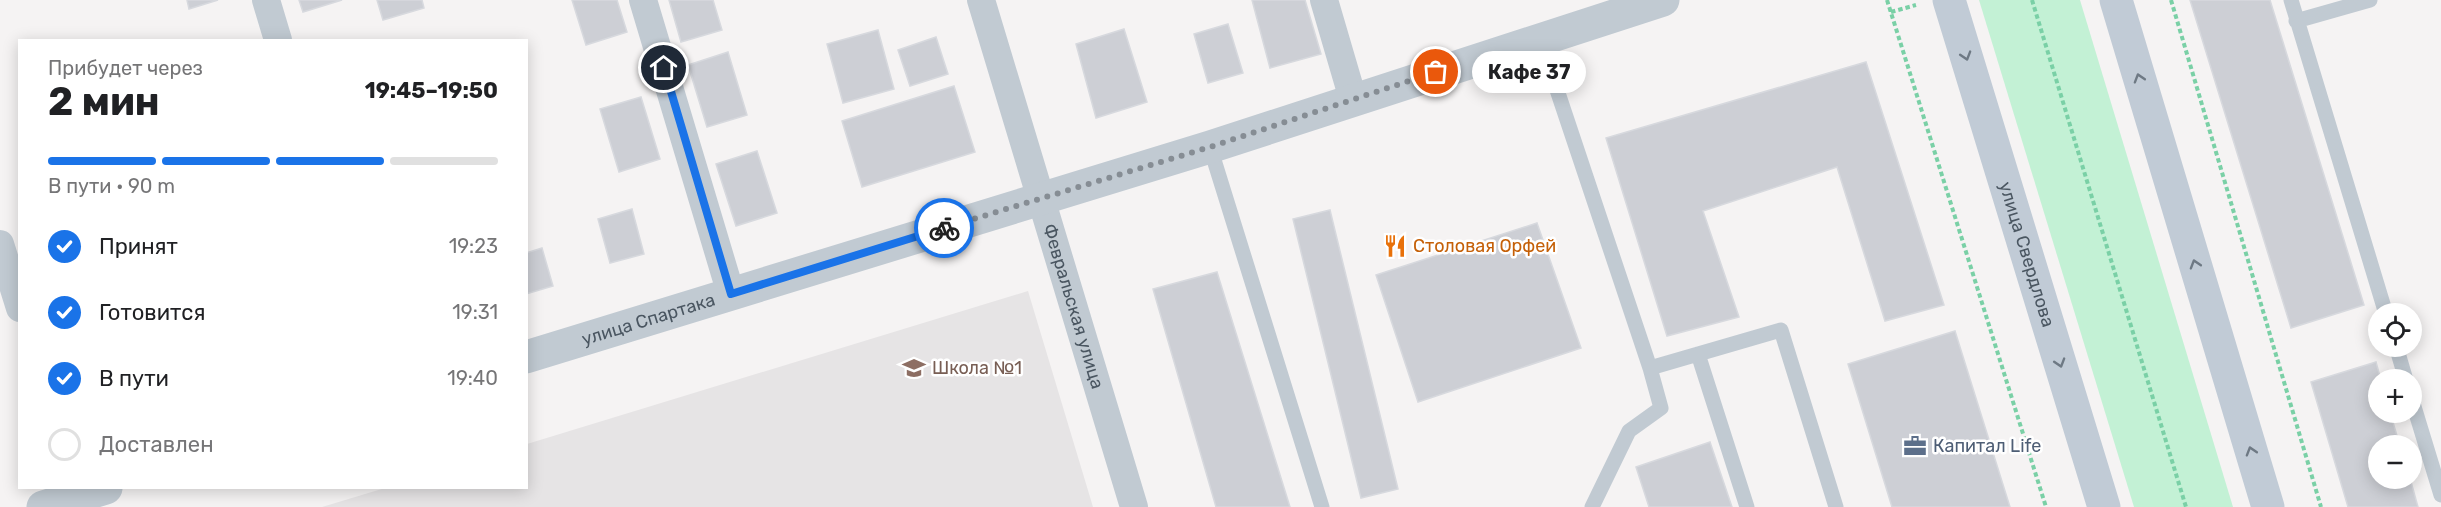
<!DOCTYPE html>
<html lang="ru">
<meta charset="utf-8">
<style>
:root{--surface:#fff;--page:#f6f6f6;--text:#202124;--muted:#757577;--line:#e0e0e0;--accent:#1a73e8}
body{margin:0;font-family:Rubik,sans-serif;background:var(--page);color:var(--text);height:100vh;display:flex;flex-direction:column;font-size:22px;white-space:nowrap}
*{box-sizing:border-box;margin:0}
p{font-size:20px;color:var(--muted)}
.icon{flex:none;width:33px;height:33px;fill:none;stroke:currentColor;stroke-width:2;stroke-linecap:round;stroke-linejoin:round}
.map{position:relative;flex:1;overflow:hidden}
.panel{position:absolute;left:18px;top:39px;width:510px;height:450px;display:flex;flex-direction:column;background:var(--surface);border-radius:0px;box-shadow:0 3px 15px #0003}
.panel>*{flex:none}
.buttons{position:absolute;left:2368px;top:303px;display:grid;gap:12px}
.buttons a{display:grid;place-items:center;width:54px;height:54px;border-radius:50%;background:var(--surface);box-shadow:0 3px 15px #0003;font-size:30px}
.pin{position:absolute;display:grid;place-items:center;width:51px;height:51px;color:#fff;margin:-26px;border:3px solid #fff;border-radius:50%;box-shadow:0 2px 6px #0007}
.courier{position:absolute;display:grid;place-items:center;width:60px;height:60px;margin:-30px;border:4px solid #1a73e8;border-radius:50%;background:#fff;color:#222;box-shadow:0 2px 8px #0007}
.bubble{position:absolute;height:42px;border-radius:21px;background:var(--surface);box-shadow:0 3px 15px #0003;font-size:20px;font-weight:700;line-height:42px;text-align:center}
.headline em{font-style:normal;font-weight:700}
.headline div{display:flex;flex-direction:column-reverse}
.headline{display:flex;align-items:center;justify-content:space-between;height:102px;padding:0 30px}
h1{font-size:39px;font-weight:700;line-height:45px}
.bar{display:grid;grid-template-columns:repeat(4,1fr);gap:9px 6px;align-content:center;height:72px;padding:0 30px}
.bar i{height:8px;border-radius:4px;background:var(--line)}
.bar .on{background:var(--accent)}
.bar p{grid-column:span 4}
ol{padding:0 30px;list-style:none}
li{display:flex;align-items:center;gap:18px;height:66px}
li p{margin-inline-start:auto}
li .icon{padding:6px;border-radius:50%;background:var(--accent);color:#fff;stroke-width:4}
li:last-child{color:var(--muted)}
li i{width:33px;height:33px;border:3px solid var(--line);border-radius:50%}
.map>svg:first-child{display:block}
.education{fill:#e6e4e5}
.green{fill:#c3f1d5}
.building{fill:#cdcfd5;stroke:#d7d9de;stroke-width:1.5}
.lines{fill:none;stroke-linecap:round;stroke-linejoin:round}
.path{stroke:#7ad0a6;stroke-width:4;stroke-dasharray:4.5 3;stroke-linecap:butt}
.service{stroke:#c1cad2;stroke-width:15}
.minor{stroke:#c1cad2;stroke-width:28}
.tertiary{stroke:#c1cad2;stroke-width:33}
.secondary{stroke:#c1cbd6;stroke-width:33}
.oneway{stroke:#6e7984}
.done{stroke:#868d94;stroke-width:6;stroke-dasharray:0 10.8}
.route{stroke:#1a73e8;stroke-width:8}
.labels{text-anchor:middle;stroke-width:5;stroke-linejoin:round;paint-order:stroke}
.food-label{font-size:18px;fill:#c56008;stroke:#fff;text-anchor:start}
.street-label{font-size:18px;fill:#4a5661;stroke:#fff}
.education-label{font-size:18px;fill:#785e54;stroke:#fff;text-anchor:start}
.service-label{font-size:18px;fill:#4e5e75;stroke:#fff;text-anchor:start}
</style>
<div class="map">
<svg width="2441" height="507" viewBox="0 0 2441 507">
<rect width="100%" height="100%" fill="#f5f3f3"/>
<path class="education" d="M1028 291 1093 507H322L385 488H526L527 444Z"/>
<path class="green" d="M1979 0H2080L2233 507H2134Z"/>
<path class="building" d="M187 0H218L189 9Z
M299 0H342L303 12Z
M377 0H422L424 8 383 20Z
M572 0H617L627 32 586 45Z
M669 0H713L722 30 681 42Z
M1252 0H1305L1321 54 1270 68Z
M2190 0H2270L2364 305 2291 328Z
M1228 24 1243 73 1208 83 1194 34Z
M1124 29 1147 102 1096 118 1076 44Z
M878 30 894 89 843 103 827 44Z
M936 37 948 74 910 86 898 50Z
M728 52 747 115 707 127 688 65Z
M1866 62 1944 305 1885 321 1837 167 1703 211 1739 317 1667 336 1606 138Z
M954 86 975 152 862 187 842 121Z
M641 97 660 159 619 172 600 109Z
M757 151 777 213 736 226 716 164Z
M632 209 644 254 610 263 598 219Z
M1330 210 1398 489 1361 498 1293 219Z
M1537 223 1581 348 1418 402 1376 275Z
M542 248 553 286 526 294V253Z
M1217 272 1290 507H1216L1153 289Z
M1955 331 2010 507H1892L1848 364Z
M2376 362 2381 380 2379 412H2390L2400 446H2379V478H2410L2418 507H2348L2311 382Z
M1710 442 1732 507H1649L1636 467Z"/>
<g class="lines">
<path class="path" d="M1887 0 2046 507
M2032 0 2186 507
M2171 0 2321 507
M1891 12 1916 5"/>
<path class="service" d="M2291 0 2386 314
M2296 21 2370 0
M1540 39 1650 368 1781 330 1836 507
M1210 147 1322 507
M2396 346 2406 380
M1698 354 1747 507
M2412 400 2441 495
M1592 507 1629 431 1661 408 1650 368"/>
<g class="minor">
<path d="M266 0 278 40"/>
<path d="M643 0 731 294"/>
<path id="s1" d="M981 0 1134 507"/>
<path d="M1324 0 1353 99"/>
<path d="M0 244 20 308"/>
</g>
<g class="tertiary">
<path id="s2" d="M526 357 1210 147 1663 0"/>
<path d="M43 507 106 488"/>
</g>
<g class="secondary">
<path id="s3" d="M1949 0 2104 507"/>
<path d="M2116 0 2268 507"/>
</g>
</g>
<defs><path id="oneway-chevron" d="M-2-3.5L2.5 0L-2 3.5" fill="none" stroke-width="1.6" stroke-linecap="round" stroke-linejoin="round" transform="scale(1.5)"/></defs>
<g class="oneway">
<use href="#oneway-chevron" transform="translate(1966 56) rotate(73)"/>
<use href="#oneway-chevron" transform="translate(2139 78) rotate(-107)"/>
<use href="#oneway-chevron" transform="translate(2195 264) rotate(-107)"/>
<use href="#oneway-chevron" transform="translate(2060 363) rotate(73)"/>
<use href="#oneway-chevron" transform="translate(2251 451) rotate(-107)"/>
</g>
<g class="lines">
<path class="done" d="M944 228 1210 147 1436 72"/>
<path class="route" d="M664 68 731 294 944 228"/>
</g>
<defs>
<g id="restaurant-bare" transform="scale(1.8)"><path d="M-5-6h1v4h1v-4h1v4h1v-4h1v5L-1.5 .5V6h-2V.5L-5-1ZM5-6V6H3V1.5H1.5Q1.5-4 5-6Z" fill="#e8710a" stroke="#fff" stroke-width="2.5" paint-order="stroke"/></g>
<g id="school-bare" transform="scale(1.8)"><path d="M0-5L7-2L0 1L-7-2ZM-4 1L0 2.5L4 1V4Q0 6-4 4Z" fill="#8d6e63" stroke="#fff" stroke-width="2.5" paint-order="stroke"/></g>
<g id="office-bare" transform="scale(1.8)"><path d="M-6-3h4V-5.5h4V-3h4V5H-6ZM-1-4.5V-3h2v-1.5ZM-6 0V1H6V0Z" fill="#5c6f8a" stroke="#fff" stroke-width="2.5" paint-order="stroke"/></g>
</defs>
<g fill-rule="evenodd">
<use href="#restaurant-bare" x="1395" y="246"/>
<use href="#school-bare" x="914" y="368"/>
<use href="#office-bare" x="1915" y="446"/>
</g>
<g class="labels">
<g class="food-label">
<text x="1413" y="252">Столовая Орфей</text>
</g>
<g class="street-label">
<text dy="6" stroke="none"><textPath href="#s3" startOffset="266">улица Свердлова</textPath></text>
<text dy="6" stroke="none"><textPath href="#s1" startOffset="320">Февральская улица</textPath></text>
<text dy="6" stroke="none"><textPath href="#s2" startOffset="128">улица Спартака</textPath></text>
</g>
<g class="education-label">
<text x="932" y="374">Школа №1</text>
</g>
<g class="service-label">
<text x="1933" y="452">Капитал Life</text>
</g>
</g>
</svg>
<div class="buttons">
<a><svg class="icon" aria-label="locate" viewBox="0 0 24 24"><circle cx="12" cy="12" r="6"/><path d="M12 2v4M12 18v4M2 12h4M18 12h4"/></svg></a>
<a>+</a>
<a>−</a>
</div>
<div class="pin" style="left:1436px;top:72px;background:#ea580c"><svg class="icon" aria-label="bag" viewBox="0 0 24 24"><path d="M5 8h14l-1 12H6zM9 8a3 3 0 0 1 6 0"/></svg></div>
<div class="pin" style="left:664px;top:68px;background:#1f2937"><svg class="icon" aria-label="home" viewBox="0 0 24 24"><path d="M3 11l9-7 9 7M6 9v11h12V9"/></svg></div>
<div class="courier" style="left:944px;top:228px"><svg class="icon" aria-label="bike" viewBox="0 0 24 24"><circle cx="6" cy="16" r="4"/><circle cx="18" cy="16" r="4"/><path d="M6 16l4-8h5l3 8M10 8l3 8H6M13 5h3"/></svg></div>
<div class="bubble" style="left:1472px;top:51px;width:114px">Кафе 37</div>
<section class="panel">
<div class="headline"><div><h1>2 мин</h1><p>Прибудет через</p></div><em>19:45–19:50</em></div>
<div class="bar"><i class="on"></i><i class="on"></i><i class="on"></i><i></i><p>В пути · 90 m</p></div>
<ol>
<li><svg class="icon" aria-label="check" viewBox="0 0 24 24"><path d="M5 12l5 5 9-10"/></svg>Принят<p>19:23</p></li>
<li><svg class="icon" aria-label="check" viewBox="0 0 24 24"><path d="M5 12l5 5 9-10"/></svg>Готовится<p>19:31</p></li>
<li><svg class="icon" aria-label="check" viewBox="0 0 24 24"><path d="M5 12l5 5 9-10"/></svg>В пути<p>19:40</p></li>
<li><i></i>Доставлен</li>
</ol>
</section>
</div>
